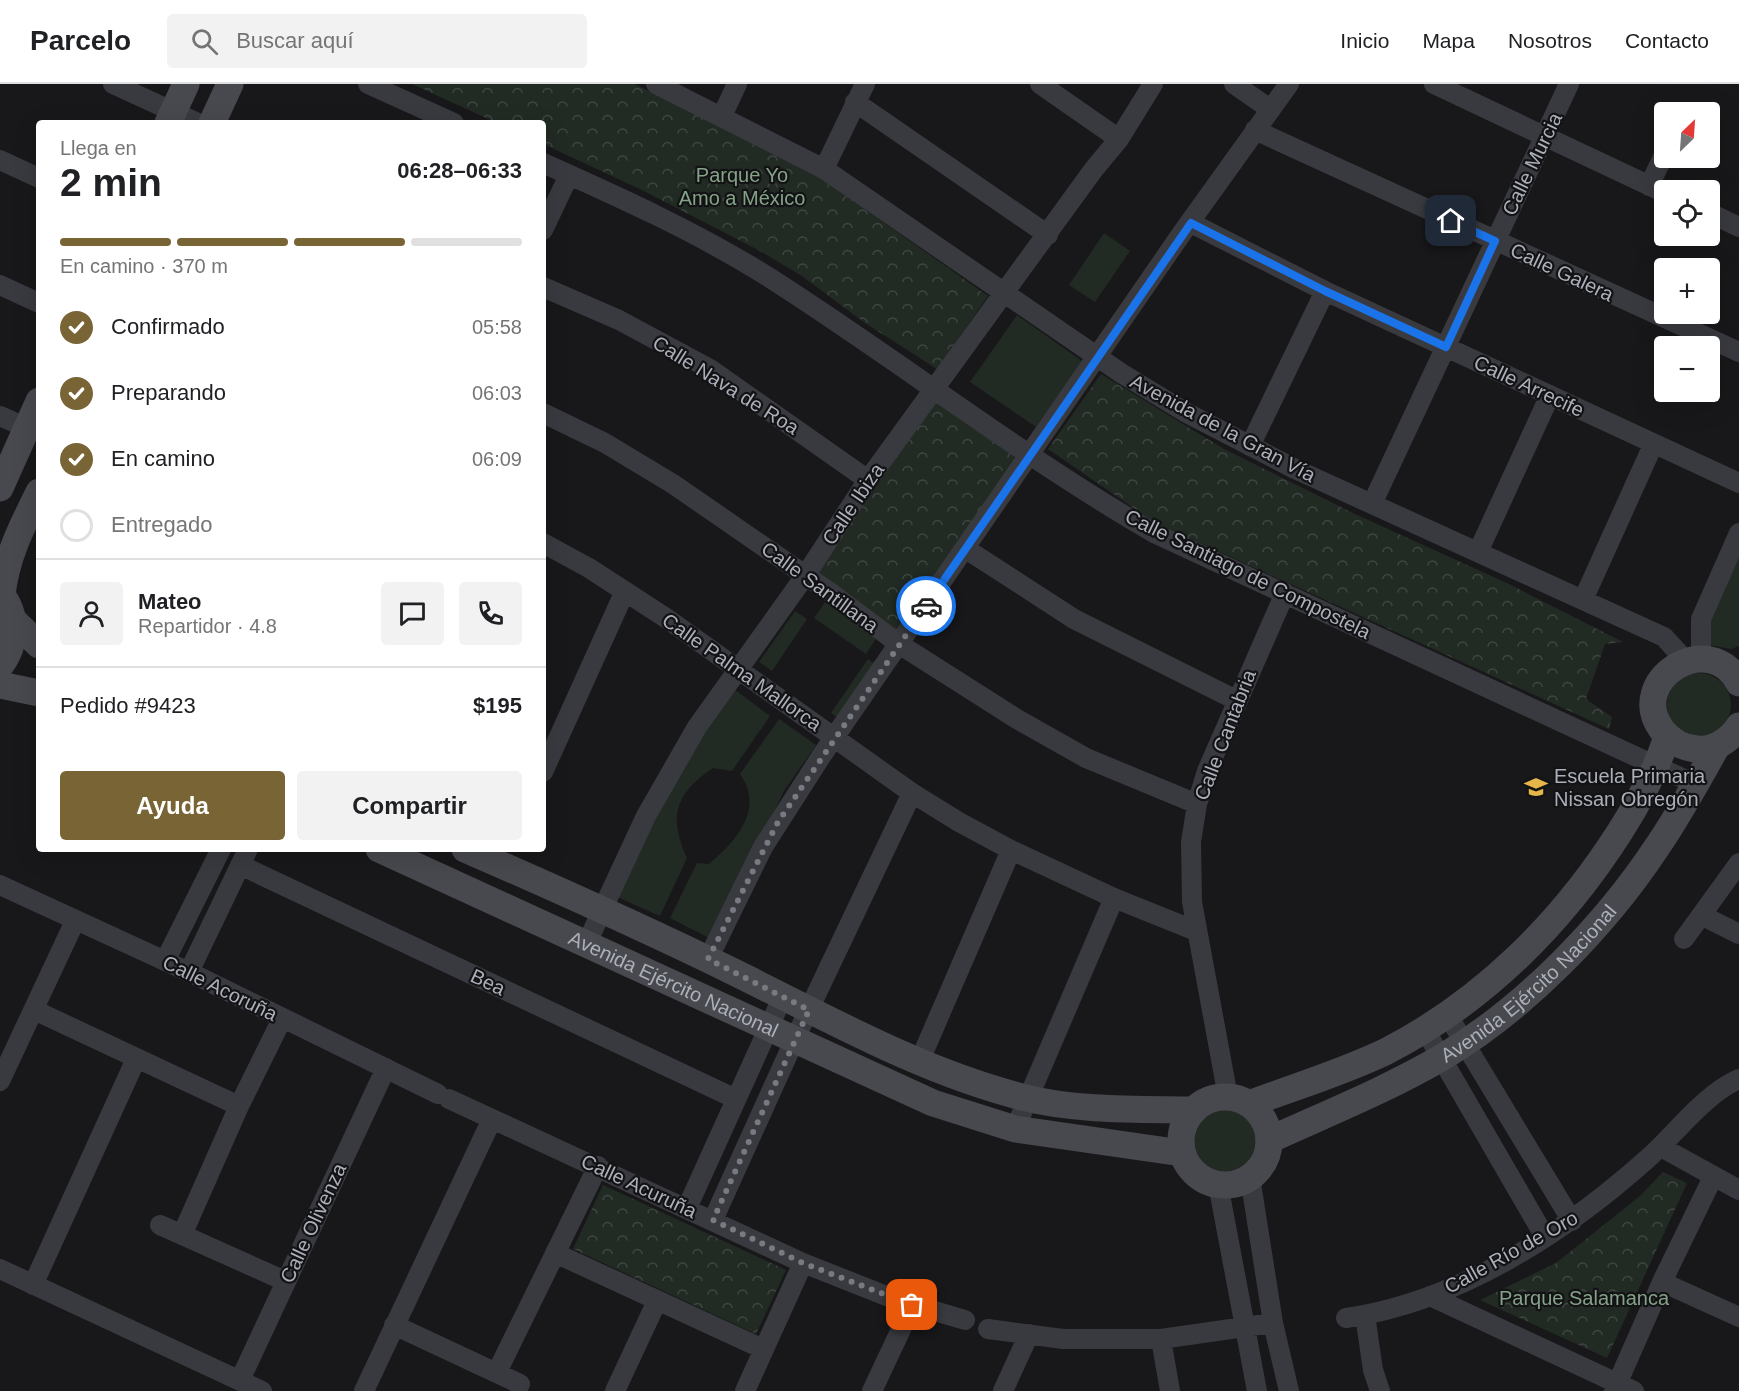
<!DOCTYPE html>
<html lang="es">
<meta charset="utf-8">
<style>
:root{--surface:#fff;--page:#f2f2f2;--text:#202124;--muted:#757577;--line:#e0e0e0;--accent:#786434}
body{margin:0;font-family:Arial,sans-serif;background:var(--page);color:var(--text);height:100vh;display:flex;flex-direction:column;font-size:22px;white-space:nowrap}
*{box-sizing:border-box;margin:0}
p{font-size:20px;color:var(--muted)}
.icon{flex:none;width:33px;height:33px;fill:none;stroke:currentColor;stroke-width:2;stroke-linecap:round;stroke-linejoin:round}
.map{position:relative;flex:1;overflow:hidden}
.side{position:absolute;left:36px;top:36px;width:510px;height:732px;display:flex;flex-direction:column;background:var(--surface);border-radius:6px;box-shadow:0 6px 24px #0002}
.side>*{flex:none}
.needle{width:39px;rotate:25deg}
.buttons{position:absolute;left:1654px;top:18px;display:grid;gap:12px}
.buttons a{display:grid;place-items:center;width:66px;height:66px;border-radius:6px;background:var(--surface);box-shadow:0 6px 24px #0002;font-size:30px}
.pin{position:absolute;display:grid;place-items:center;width:51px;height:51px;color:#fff;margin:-26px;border-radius:12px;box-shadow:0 3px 9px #0006}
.courier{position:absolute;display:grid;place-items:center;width:60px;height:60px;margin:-30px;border:4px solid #1a73e8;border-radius:50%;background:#fff;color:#222;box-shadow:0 2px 8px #0007}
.headline em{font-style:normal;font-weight:700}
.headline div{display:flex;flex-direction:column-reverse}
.headline{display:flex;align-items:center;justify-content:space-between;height:102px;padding:0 24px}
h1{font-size:39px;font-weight:700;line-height:45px}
.bar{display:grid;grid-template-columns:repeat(4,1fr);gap:9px 6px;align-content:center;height:72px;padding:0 24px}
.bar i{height:8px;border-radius:4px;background:var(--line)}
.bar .on{background:var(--accent)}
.bar p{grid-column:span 4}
.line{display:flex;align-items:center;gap:15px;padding:0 24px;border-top:2px solid var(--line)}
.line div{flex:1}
.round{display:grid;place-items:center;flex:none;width:63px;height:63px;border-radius:6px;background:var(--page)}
ol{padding:0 24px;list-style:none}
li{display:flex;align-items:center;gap:18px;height:66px}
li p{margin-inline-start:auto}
li .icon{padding:6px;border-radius:50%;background:var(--accent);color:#fff;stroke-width:4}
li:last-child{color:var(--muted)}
li i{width:33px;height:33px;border:3px solid var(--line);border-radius:50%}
.primary-button{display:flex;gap:12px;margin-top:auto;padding:12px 24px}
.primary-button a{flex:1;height:69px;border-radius:6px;background:var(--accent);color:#fff;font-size:24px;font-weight:700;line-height:69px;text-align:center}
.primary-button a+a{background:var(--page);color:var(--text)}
header{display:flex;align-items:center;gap:36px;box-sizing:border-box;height:84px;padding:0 30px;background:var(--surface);border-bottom:2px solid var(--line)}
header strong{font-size:28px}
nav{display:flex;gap:33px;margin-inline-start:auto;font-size:21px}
.search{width:420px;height:54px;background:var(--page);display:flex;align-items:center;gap:15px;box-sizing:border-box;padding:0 21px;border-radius:6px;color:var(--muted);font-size:22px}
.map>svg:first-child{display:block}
.grass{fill:#222a24}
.park{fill:url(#park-crowns)}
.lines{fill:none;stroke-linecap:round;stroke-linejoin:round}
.street{stroke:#393a3f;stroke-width:20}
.secondary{stroke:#48494e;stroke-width:27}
.done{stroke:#787a81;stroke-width:6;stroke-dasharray:0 10.8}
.route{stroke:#1a73e8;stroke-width:8}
.labels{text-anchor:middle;stroke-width:4.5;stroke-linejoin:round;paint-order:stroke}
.street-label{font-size:20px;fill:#abafb9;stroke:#131315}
.park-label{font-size:20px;fill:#84a288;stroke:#131315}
.poi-label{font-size:20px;fill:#abafb9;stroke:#131315;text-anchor:start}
</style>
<header>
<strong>Parcelo</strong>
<div class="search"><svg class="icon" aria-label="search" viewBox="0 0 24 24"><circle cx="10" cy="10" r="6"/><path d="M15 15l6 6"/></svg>Buscar aquí</div>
<nav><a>Inicio</a><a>Mapa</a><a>Nosotros</a><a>Contacto</a></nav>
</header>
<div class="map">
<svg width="1739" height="1307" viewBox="0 0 1739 1307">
<defs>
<pattern id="park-crowns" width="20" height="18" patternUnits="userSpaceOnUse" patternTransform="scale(1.5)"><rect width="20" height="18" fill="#222a24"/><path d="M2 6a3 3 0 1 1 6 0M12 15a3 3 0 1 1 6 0" fill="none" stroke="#3f4642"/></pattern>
</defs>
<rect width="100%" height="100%" fill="#18181a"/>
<path class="grass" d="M1104 149 1130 167 1095 218 1069 201Z
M1017 231 1082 277 1036 343 970 298Z
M1739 471V562L1731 565 1704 560 1711 534Z
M826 517 877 553 866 570 814 534Z
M795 527 807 535 772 587 759 578Z
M868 575 884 587 847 640 831 629Z
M1667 621a32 32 0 1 1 64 0a32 32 0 1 1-64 0Z
M734 605 770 632 732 687 713 684C675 710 668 732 687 774L660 832 615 812 671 696Z
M779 635 816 661 784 707 713 856 670 834 697 779 709 780C736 757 765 725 740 690Z
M1187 1059a36 36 0 1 1 72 0a36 36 0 1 1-72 0Z"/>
<path class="park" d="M412 0H634L766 62 819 93 988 212 937 285 865 239 802 192 760 167 642 106 543 60V39H497Z
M1101 290 1224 365 1355 430 1509 500 1623 558 1605 560 1586 615 1612 633 1609 645 1154 438 1048 365Z
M939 311 1022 368 898 549 814 493Z
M1663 1088 1687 1099 1607 1274 1480 1216 1556 1179 1640 1112Z
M603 1101 786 1186 756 1250 573 1165Z"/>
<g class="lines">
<path class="street" d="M113 0 198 39
M368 0 454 39
M656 0 824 85 1121 289 1185 328 1295 385 1664 553 1685 576
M1040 0 1119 55
M1234 0 1270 25
M1434 0 1665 109
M855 18 1048 151
M722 32 737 0
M1255 46 1739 268
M0 76 39 94
M543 79C619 113 699 149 770 194 900 277 1022 373 1156 450L1695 700
M824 85 865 0
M1649 102 1665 69
M1710 129 1739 143
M1191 139 1325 207 1739 399
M543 146 569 91
M0 201 39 219
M543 203 619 236 710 285 868 396
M543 329 605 359 673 400 831 509 899 560 1017 635 1086 674 1197 720
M0 332 27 344
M1250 362 1325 207
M1372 420 1569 0
M543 459 589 484 666 534 912 709 959 738 1011 766 1114 814 1196 847
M966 465 1074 535 1236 616
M1478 468 1550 311
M1583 516 1653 361
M1701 575V535L1739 449
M543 688 625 507
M240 781 736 1015
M0 801 189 888 438 1010
M1703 832 1739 850
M1684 855 1739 779
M586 861 646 732 697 643 805 492 868 396 1094 85 1119 55 1153 0
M708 875 763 763 822 671 1182 149 1289 0
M165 877 221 765
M189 888 248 765
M34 926 239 1022
M1447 930 1572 1137
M1424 944 1545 1153
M920 976 1011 766
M0 997 75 837
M1228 1013 1192 818 1191 758 1197 720 1207 687 1285 509
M449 1015 803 1179 894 1215 965 1236
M1015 1045 1114 814
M1661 1063 1739 1106
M1250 1093 1273 1239 1289 1307
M1218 1100 1257 1307
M687 1124 783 912
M713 1136 794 957 912 709
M160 1141 285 1197
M182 1151 239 1022 282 935
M555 1169 763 1265
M0 1185 262 1307
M1662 1198 1739 1233
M33 1201 136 975
M1430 1212 1634 1307
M1365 1231 1373 1286 1380 1307
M1346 1234C1457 1218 1563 1150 1646 1076 1675 1051 1703 1011 1739 995
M394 1241 520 1300
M988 1245 1063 1255H1161L1273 1239
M1161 1255 1170 1307
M497 1288 598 1082
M240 1296 386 984
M364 1307 492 1035
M615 1307 657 1217
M745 1307 803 1179
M872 1307 912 1222
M1003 1307 1029 1250
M1614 1307 1662 1198 1713 1093"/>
<g class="secondary">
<path d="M168 39 186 0"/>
<path d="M212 39 230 0"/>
<path d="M0 404 39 317"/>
<path d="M0 509C18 530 17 560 0 582"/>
<path d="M2 511C6 473 22 442 39 408"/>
<path d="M13 536 39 561"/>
<path d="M1739 599C1710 543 1625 596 1662 646 1671 657 1682 664 1697 665 1714 667 1730 656 1739 642"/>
<path d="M0 601 39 609"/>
<path id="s1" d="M379 765 933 1019 1015 1045 1182 1069"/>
<path d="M465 765C557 805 648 846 738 890 831 936 925 989 1026 1014 1077 1027 1141 1025 1194 1026"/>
<circle cx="1225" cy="1057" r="44"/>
<path d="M1249 1020C1294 1003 1341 989 1385 968 1483 918 1562 839 1621 746 1640 716 1656 687 1667 653"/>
<path id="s2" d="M1269 1056C1326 1030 1386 1006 1441 974 1523 926 1604 843 1657 763 1679 731 1698 696 1717 662"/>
</g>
</g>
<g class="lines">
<path class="done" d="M912 1221 803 1179 713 1136 809 926 708 875 778 738 926 522"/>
<path class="route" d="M926 522 1191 139 1325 207 1446 263 1495 157 1451 137"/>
</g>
<defs>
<g id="school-bare" transform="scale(1.8)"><path d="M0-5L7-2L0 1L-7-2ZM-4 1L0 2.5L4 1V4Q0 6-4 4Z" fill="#e3b647" stroke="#131315" stroke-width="2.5" paint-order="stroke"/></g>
</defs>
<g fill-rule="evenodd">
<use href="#school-bare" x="1536" y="703"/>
</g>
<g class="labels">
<g class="street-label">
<text transform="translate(1532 80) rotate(-64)" y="7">Calle Murcia</text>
<text transform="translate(1562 188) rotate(25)" y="7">Calle Galera</text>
<text transform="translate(726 301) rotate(32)" y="7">Calle Nava de Roa</text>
<text transform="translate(1529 302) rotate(25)" y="7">Calle Arrecife</text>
<text transform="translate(1223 344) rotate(28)" y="7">Avenida de la Gran Vía</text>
<text transform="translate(853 420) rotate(-56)" y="7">Calle Ibiza</text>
<text transform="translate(1248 490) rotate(26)" y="7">Calle Santiago de Compostela</text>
<text transform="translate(820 503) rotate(36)" y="7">Calle Santillana</text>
<text transform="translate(742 588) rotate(35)" y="7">Calle Palma Mallorca</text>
<text transform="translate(1225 651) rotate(-69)" y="7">Calle Cantabria</text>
<text dy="7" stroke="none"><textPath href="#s2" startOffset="306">Avenida Ejército Nacional</textPath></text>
<text transform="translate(488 898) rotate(25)" y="7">Bea</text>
<text dy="7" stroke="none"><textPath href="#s1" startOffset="324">Avenida Ejército Nacional</textPath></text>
<text transform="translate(220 904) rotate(26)" y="7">Calle Acoruña</text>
<text transform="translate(639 1102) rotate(25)" y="7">Calle Acuruña</text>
<text transform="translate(313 1139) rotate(-65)" y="7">Calle Olivenza</text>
<text transform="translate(1511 1168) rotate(-29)" y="7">Calle Río de Oro</text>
</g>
<g class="park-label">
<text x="742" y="98">Parque Yo<tspan x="742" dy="23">Amo a México</tspan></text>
<text x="1584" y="1221">Parque Salamanca</text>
</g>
<g class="poi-label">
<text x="1554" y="699">Escuela Primaria<tspan x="1554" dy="23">Nissan Obregón</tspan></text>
</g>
</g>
</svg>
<div class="buttons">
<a><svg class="needle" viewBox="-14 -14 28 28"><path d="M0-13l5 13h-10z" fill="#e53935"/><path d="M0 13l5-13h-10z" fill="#757577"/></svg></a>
<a><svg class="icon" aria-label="locate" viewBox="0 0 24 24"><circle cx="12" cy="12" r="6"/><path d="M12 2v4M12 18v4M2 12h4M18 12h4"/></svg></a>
<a>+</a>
<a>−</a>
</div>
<div class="pin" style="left:912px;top:1221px;background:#ea580c"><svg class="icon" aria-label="bag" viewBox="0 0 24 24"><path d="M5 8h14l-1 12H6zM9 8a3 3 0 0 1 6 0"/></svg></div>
<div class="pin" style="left:1451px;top:137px;background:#1f2937"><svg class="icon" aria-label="home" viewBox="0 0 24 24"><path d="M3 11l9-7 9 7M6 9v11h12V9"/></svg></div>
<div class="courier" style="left:926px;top:522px"><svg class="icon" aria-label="car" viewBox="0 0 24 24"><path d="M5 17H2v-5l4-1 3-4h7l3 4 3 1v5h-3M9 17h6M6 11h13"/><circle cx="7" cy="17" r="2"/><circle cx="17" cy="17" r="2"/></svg></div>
<section class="side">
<div class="headline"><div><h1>2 min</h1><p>Llega en</p></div><em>06:28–06:33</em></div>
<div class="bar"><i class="on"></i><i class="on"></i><i class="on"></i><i></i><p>En camino · 370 m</p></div>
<ol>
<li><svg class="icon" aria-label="check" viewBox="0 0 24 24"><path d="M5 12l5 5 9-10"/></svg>Confirmado<p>05:58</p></li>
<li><svg class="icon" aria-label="check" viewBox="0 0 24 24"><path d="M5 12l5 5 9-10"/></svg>Preparando<p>06:03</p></li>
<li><svg class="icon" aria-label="check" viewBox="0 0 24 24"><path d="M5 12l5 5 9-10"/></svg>En camino<p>06:09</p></li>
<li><i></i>Entregado</li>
</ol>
<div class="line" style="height:108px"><a class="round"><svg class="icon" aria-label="person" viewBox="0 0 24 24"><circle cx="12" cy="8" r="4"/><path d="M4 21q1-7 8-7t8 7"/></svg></a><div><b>Mateo</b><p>Repartidor · 4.8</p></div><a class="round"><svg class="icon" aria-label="chat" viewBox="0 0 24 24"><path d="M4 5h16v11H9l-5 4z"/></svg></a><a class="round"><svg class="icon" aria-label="phone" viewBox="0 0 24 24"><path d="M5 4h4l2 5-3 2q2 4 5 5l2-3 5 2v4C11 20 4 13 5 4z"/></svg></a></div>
<div class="line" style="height:78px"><div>Pedido #9423</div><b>$195</b></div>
<div class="primary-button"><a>Ayuda</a><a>Compartir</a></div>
</section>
</div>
